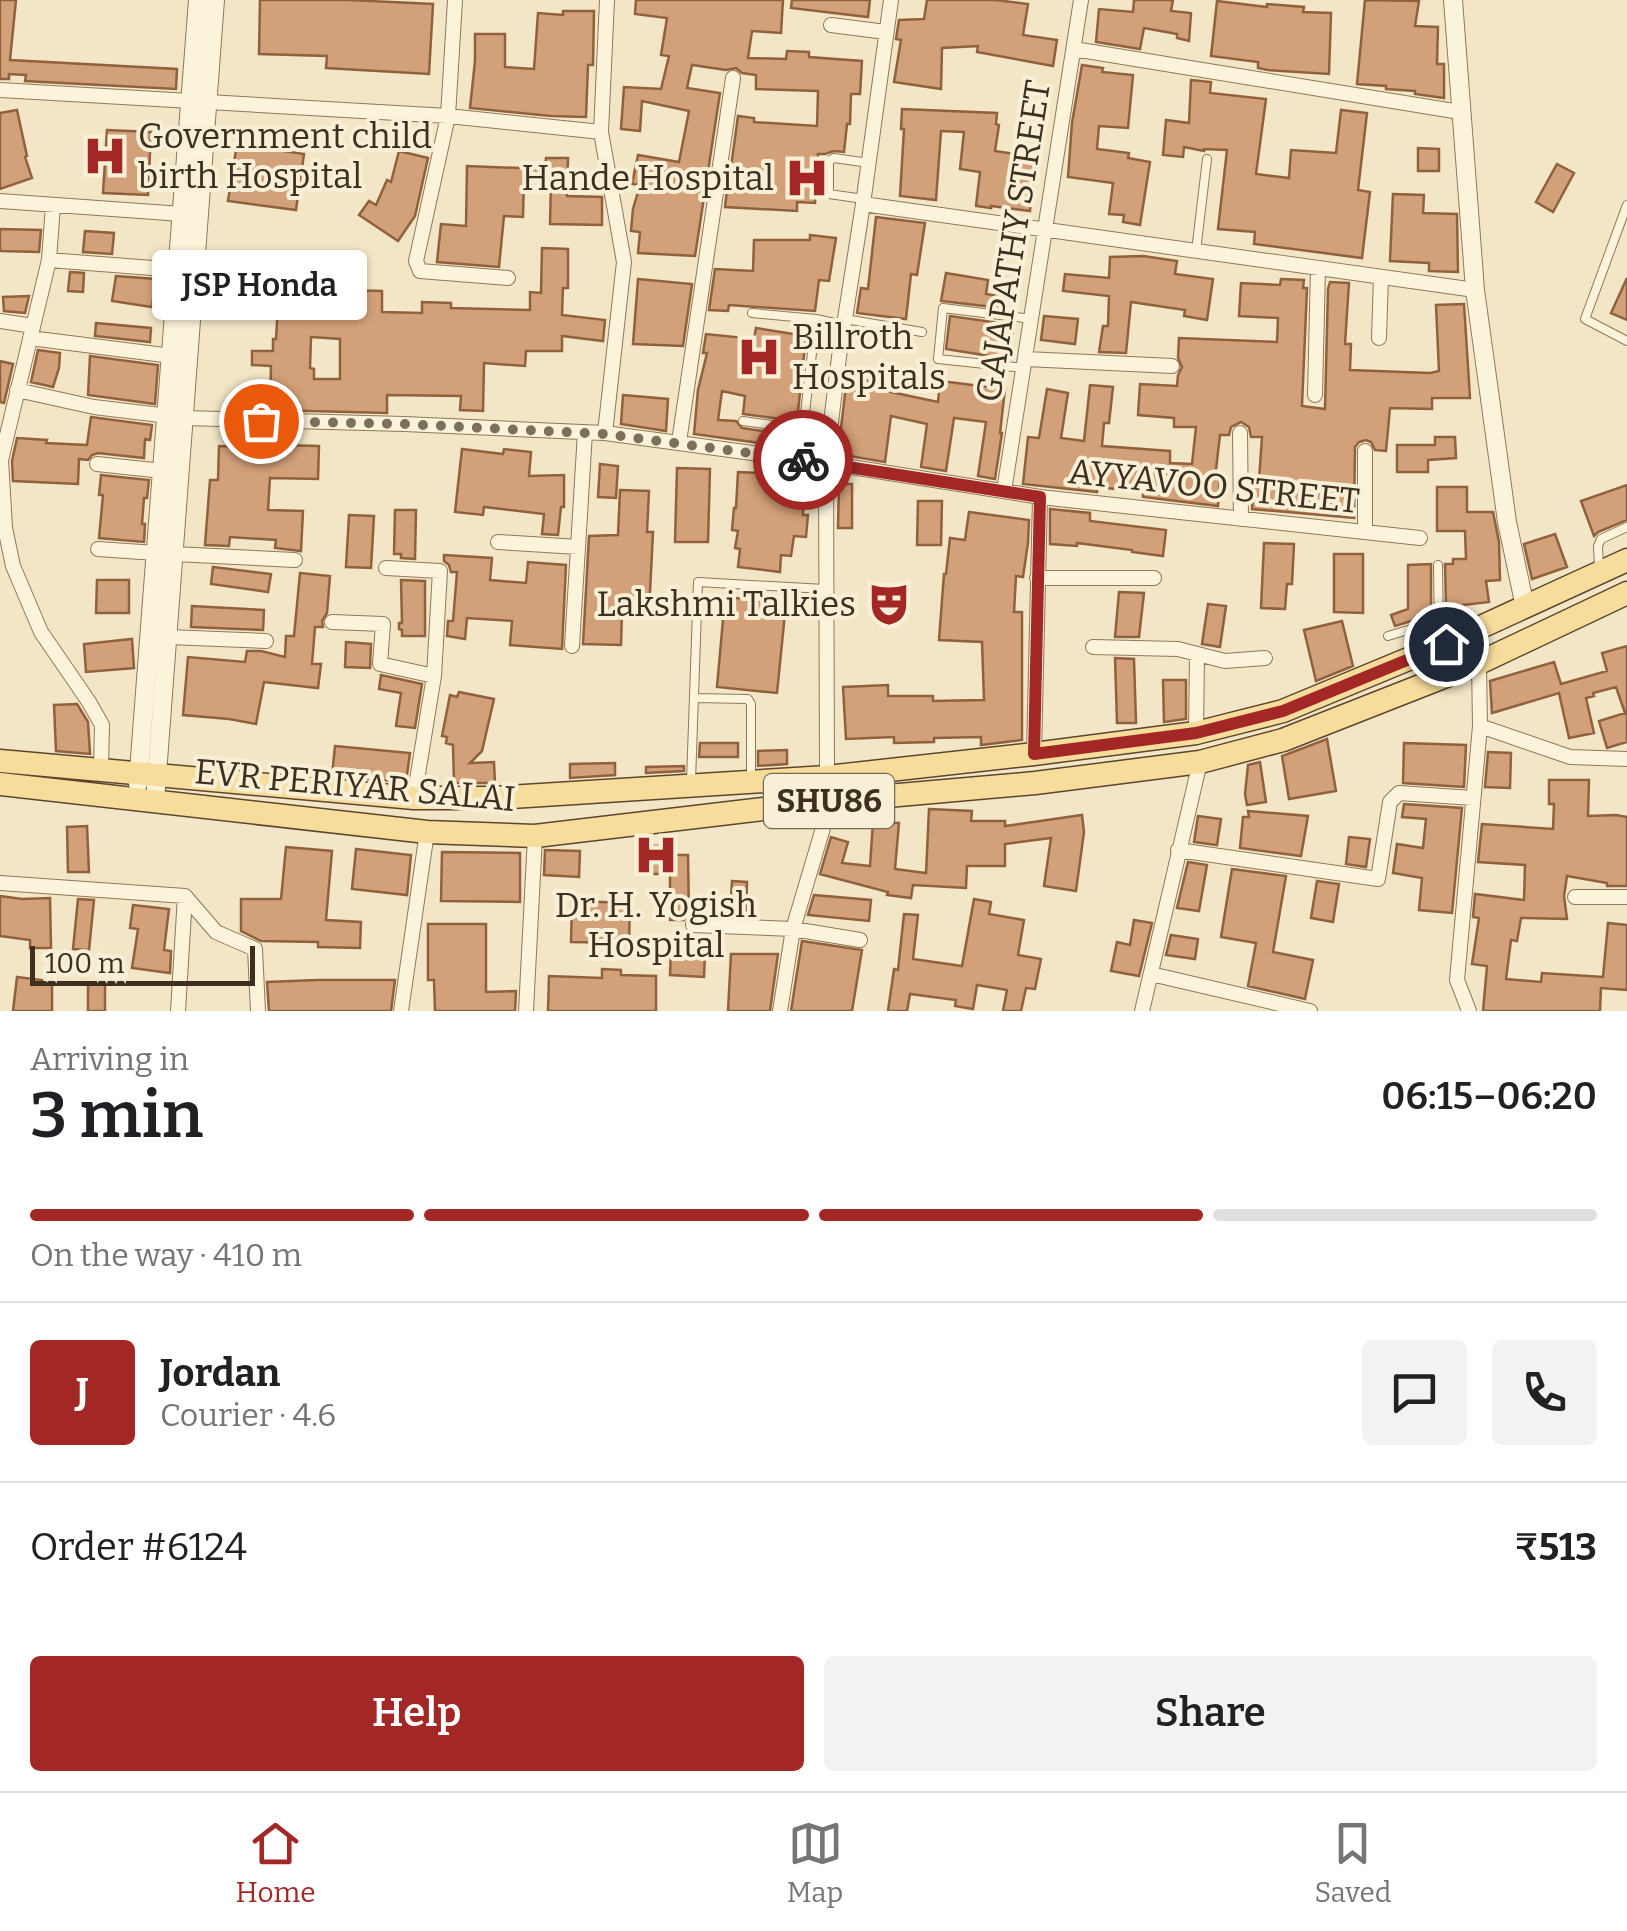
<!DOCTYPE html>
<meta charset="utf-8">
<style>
:root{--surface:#fff;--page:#f2f2f2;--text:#202124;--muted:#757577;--line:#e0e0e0;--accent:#a32825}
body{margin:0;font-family:Bitter,serif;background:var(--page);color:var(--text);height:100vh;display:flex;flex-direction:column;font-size:38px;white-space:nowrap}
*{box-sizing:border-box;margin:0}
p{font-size:32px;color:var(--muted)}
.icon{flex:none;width:55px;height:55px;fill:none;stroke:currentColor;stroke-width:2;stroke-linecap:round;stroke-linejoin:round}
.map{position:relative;height:1011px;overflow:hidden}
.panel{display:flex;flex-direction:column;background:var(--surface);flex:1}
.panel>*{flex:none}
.scale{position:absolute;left:30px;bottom:25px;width:225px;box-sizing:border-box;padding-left:10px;border:5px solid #3e2f1f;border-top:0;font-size:28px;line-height:35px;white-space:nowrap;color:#3e2f1f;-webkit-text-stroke:8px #f8f0d6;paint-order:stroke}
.pin{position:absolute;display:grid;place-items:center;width:85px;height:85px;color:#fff;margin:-42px;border:5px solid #fff;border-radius:50%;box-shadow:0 2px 10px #0007}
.courier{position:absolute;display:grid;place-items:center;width:100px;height:100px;margin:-50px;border:8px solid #a32825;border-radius:50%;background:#fff;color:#222;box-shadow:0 2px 12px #0007}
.bubble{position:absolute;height:70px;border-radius:10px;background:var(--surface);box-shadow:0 2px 8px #0004;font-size:32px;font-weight:600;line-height:70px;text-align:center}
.overview em{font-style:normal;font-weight:600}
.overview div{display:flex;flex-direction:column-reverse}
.overview{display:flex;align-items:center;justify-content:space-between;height:170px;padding:0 30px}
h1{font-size:65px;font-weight:600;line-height:75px}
.bar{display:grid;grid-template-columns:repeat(4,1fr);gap:15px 10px;align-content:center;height:120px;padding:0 30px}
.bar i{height:12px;border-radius:8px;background:var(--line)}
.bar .current{background:var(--accent)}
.bar p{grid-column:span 4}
.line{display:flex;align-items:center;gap:25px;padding:0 30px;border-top:2px solid var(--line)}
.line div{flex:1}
.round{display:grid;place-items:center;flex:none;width:105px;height:105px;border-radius:10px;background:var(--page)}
.action{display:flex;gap:20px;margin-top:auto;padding:20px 30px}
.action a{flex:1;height:115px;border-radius:10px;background:var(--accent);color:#fff;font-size:40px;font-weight:600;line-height:115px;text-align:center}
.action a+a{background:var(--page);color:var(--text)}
.menu{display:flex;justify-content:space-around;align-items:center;height:140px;border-top:2px solid var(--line);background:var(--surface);font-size:28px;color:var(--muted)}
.menu a{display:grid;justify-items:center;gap:5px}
.menu .current{color:var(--accent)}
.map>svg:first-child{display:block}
.building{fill:#d3a179;stroke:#90613d;stroke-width:2.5;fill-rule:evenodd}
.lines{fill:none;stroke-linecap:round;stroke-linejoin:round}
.service-casing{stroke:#8f785a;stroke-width:10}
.minor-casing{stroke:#8f785a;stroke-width:16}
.tertiary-casing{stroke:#8f785a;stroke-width:20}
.primary-casing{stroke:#5d452e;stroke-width:25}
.service{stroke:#fbf3da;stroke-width:8}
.minor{stroke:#fbf3da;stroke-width:14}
.tertiary{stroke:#fbf3da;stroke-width:18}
.primary{stroke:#f7dd9c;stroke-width:22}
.done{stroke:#7d6f59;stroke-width:10;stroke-dasharray:0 18}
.route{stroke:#a32825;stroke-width:12}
.labels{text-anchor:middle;stroke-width:8;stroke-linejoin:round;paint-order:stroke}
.shield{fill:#f8f0d6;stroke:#766956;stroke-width:2.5}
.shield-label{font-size:32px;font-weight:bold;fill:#3e2f1f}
.poi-label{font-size:35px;fill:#3e2f1f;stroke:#f8f0d6;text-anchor:start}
.street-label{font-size:35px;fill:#3e2f1f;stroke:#f8f0d6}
</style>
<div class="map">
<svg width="1627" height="1011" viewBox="0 0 1627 1011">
<rect width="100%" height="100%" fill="#f2e6c6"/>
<path class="building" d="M0 0H16L10 60 177 69 176 89 25 81 26 75 9 74V79H0Z
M260 0H349L433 4 429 74 326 68 327 56 259 54Z
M636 0H783L781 33 752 31 748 58 786 59 787 51 809 52V57L862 61 860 94H851L850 124H847L844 152 834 151 825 154H818L815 203 797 202V211L725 207 727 190 747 191 748 169 731 167 738 116 754 118V122L817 126 818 91 756 89V75L742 73 736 68 726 70 692 65 687 88 720 93 695 256 638 253 640 232 631 231 633 209 640 185 632 184 638 155 679 162 689 111 642 101 640 131 621 129 624 87 661 89 669 56 661 55 667 18 635 14Z
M792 0H870L868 17 791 8Z
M927 0H995L1028 4 1023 35 1057 40 1053 66 977 52 978 46 942 48 941 89 894 82 901 40 896 39 899 20 924 19Z
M1134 0H1173L1171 11 1191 13 1189 41 1177 38V34L1144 28 1140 49 1096 42 1099 9 1133 12Z
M1365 0 1419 1 1415 26 1438 27 1437 64H1444V98L1415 94V91L1386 89V86L1357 84Z
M1217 1 1267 7V4L1304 7 1303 12 1331 13 1329 74 1268 70 1258 68V62L1211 56Z
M563 11H594L593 65H588L586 117 551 116 470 108 475 61V34H505V67L534 69 538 13 563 15Z
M1082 65 1103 68 1102 72 1133 75 1128 128 1099 126 1097 149 1129 153 1128 158 1150 162 1140 225 1123 222 1124 215 1109 214 1113 183 1068 177 1072 123Z
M1191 80 1211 82 1210 93 1266 99 1256 174 1289 178 1291 150 1336 153 1341 110 1367 113 1358 190 1370 192 1362 258 1254 244 1255 232 1218 229 1227 150 1204 149V151L1184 147 1183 157 1163 155 1166 120 1189 123Z
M902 109 997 113 996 124 999 125 995 151 1035 157 1030 211 991 206V208L976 206 980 172 960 169 964 132 941 131 936 200 900 196 904 129H901Z
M17 110 27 156 25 157 32 178 0 189V113Z
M107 130 151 132 148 195 103 193Z
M237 144 304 154 296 210 228 201Z
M1418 148 1439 149V171H1418Z
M399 151 428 158 415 216 398 241 359 215 369 201 376 205 387 180 391 182Z
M546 158H568L567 196 602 197V225L550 224 551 181 524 177 523 217 504 216 499 267 437 262 441 224 466 226 467 166 545 169Z
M1557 164 1574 173 1553 212 1536 202Z
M1393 194 1424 195 1423 213 1457 214 1458 272 1429 271V263L1390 261Z
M876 217 925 223 917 275 911 274 906 319 857 313 861 288 868 289Z
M0 229 41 230 39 252 0 251Z
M85 231 114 233 112 254 83 252Z
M810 235 836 238 829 281 819 280 815 311 729 305 728 311 709 310 715 269 753 271 754 240H810Z
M542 248 568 249V288H563L562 315 605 320 603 341 562 336V351H526L525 366 484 363 483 411 460 410 461 396 387 395V413L270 410 271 366 252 365V351H273V339H276L278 305 340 308 341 290 382 291V312L422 313V302L451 303V308L530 310V292L541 293ZM311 337 340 339V379H314V369L310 368Z
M1143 256 1177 261 1175 274 1213 279 1207 320 1184 316 1185 310 1131 302 1126 353 1099 352 1103 326H1108L1109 296 1063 291 1065 274 1109 278 1110 257Z
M70 272 84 273 83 292 68 291Z
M946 273 988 280 986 294 1004 297 1002 308 941 301Z
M116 276 156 279 152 307 112 301Z
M1627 278V320L1611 313Z
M638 279 692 284 683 346 633 344Z
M1281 279 1304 280 1303 288H1307L1302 406 1325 409 1328 289 1330 282 1349 283 1345 344H1351L1350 370 1430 373 1439 371 1436 305 1464 304 1470 398H1432V409L1390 408 1386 451 1375 450 1371 442 1366 440 1359 442 1355 447 1354 518 1252 509 1254 479 1259 480 1262 437H1251L1249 427 1241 422 1231 427 1229 435H1220L1215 478H1220L1218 506 1143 497V492L1097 487V492L1023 484 1028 437 1039 438 1047 389 1068 393 1061 438 1084 441 1090 385 1113 387 1109 423H1104L1102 446 1170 451V463L1192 464 1196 427H1174V418L1138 415 1140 384 1177 386 1178 375 1182 367 1178 358 1179 338 1277 342 1278 318 1239 316 1241 283 1280 285Z
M29 296 25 313 4 311 3 297Z
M950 316 1014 325 1008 359 946 349Z
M1044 316 1078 319 1075 344 1041 340Z
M96 323 151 328 150 342 95 336Z
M756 328 806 336 797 421 743 414 745 396 722 391 718 420 736 421 742 428 805 437 803 449 694 434 698 390 707 353H703L706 334 754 339Z
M38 350 60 353 59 368 53 387 31 382Z
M90 356 158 365 155 404 88 395Z
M0 361 13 364 4 403 0 402Z
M847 377 887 384 886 391 938 402 940 381 1005 389 1000 433H1002L995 479 978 476 986 422 954 418 946 471 921 467 927 424 891 416 885 462 838 454Z
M623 395 668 399 666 431 621 424Z
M91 417 152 425 150 440 145 439 144 458 98 453 92 455 88 460 79 459 78 484 13 481 12 461 17 438 47 440 46 443 87 445Z
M1435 437H1455L1456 458 1428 460V472H1397V445H1435Z
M279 445 319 446 318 479 270 478 268 510 303 511 301 551 275 548 276 540 230 537 229 546 205 545 210 480H218L219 446 279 448Z
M462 449 503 454 504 449 531 452 529 476 564 475V507H561L558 535 542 534 544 514 484 507 483 515 455 512Z
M600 464 618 466 616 498 598 497Z
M677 468 710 469 708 542H675Z
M738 472 805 475 803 515H808L806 537 794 536 791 556 781 555 780 572 738 567 740 549 735 548 738 531 732 530 734 508H736Z
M101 475 149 480 147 498H144L142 524H145L144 542 99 538 103 495H99Z
M839 484H852V528H838Z
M1627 485V520L1598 532 1594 536 1581 501Z
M1437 487H1467V512H1493L1499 542 1500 580 1486 581 1489 602 1446 607 1445 564H1453V559H1466L1465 531H1437Z
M620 490 649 491 647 532H653L649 612H622L621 645 583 644 589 536 618 535Z
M918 501H942L941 545H917Z
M1050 509 1090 513V521L1166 530 1163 556 1132 552V550L1077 543V546L1050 544Z
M395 510H416L415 559 401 558V554H394Z
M969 512 1029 520 1028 543 1023 577 1016 576 1014 612H1022V740L981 745V737L934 738V742L894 743V737L846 739 843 687 888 685V696H933V701L984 700 982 642 939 640 944 574H946L950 538 965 540Z
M349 515 374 516 371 568 346 567Z
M1555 534 1567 567 1532 579 1524 544Z
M1264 543 1294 544 1292 584H1287L1285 609 1261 608Z
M1334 554H1363V613L1334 612Z
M444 555 492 558 490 580 526 583 528 562 566 565 562 649 510 645 512 621 467 618 465 639 447 636 448 621H453L457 572H451L449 565 444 561Z
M1431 564V615L1395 626 1391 615 1408 609V565Z
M213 567 271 574 268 592 211 584Z
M300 573 330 576 327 613 322 621 323 627H315L312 664H321L318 688 264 682 256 724 229 719 183 715 188 657 245 662 247 651H261L285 657 286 636H294Z
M97 580H129V613H96Z
M401 580 425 581V636H402V630L399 629V623H402Z
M1119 592 1144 593 1139 637H1115Z
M725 597 786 603 777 693 717 687Z
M1208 604 1226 606 1220 647 1202 644Z
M192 606 264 610 263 630 191 627Z
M1342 621 1353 666 1316 681 1304 630Z
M132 639 134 668 86 672 84 644Z
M346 642 371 644 370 668 345 667Z
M1627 646V742L1607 748 1599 721 1625 713 1616 687 1593 693 1594 696 1586 698 1594 733 1569 738 1559 693 1492 713 1490 681 1554 662 1561 684 1607 671 1602 653Z
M1115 658 1134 659 1136 723H1117Z
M381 675 422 684 415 728 396 726 401 693 379 689Z
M1163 680H1186V719L1164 722Z
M459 692 494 699 482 751 470 763 494 762 495 783H454L453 745 446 743 447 737 442 736 450 695 457 697Z
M77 704 88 722 90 754 56 751 54 705Z
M1327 739 1336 791 1289 799 1282 756Z
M700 743H738V757H699Z
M1404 743 1466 745 1464 787 1403 783Z
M335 746 410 753 406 782 332 776Z
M787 750V764L758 766V751Z
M1488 752 1511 753 1510 788 1485 787Z
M1260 762 1266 802 1247 805 1245 794 1248 765Z
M615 763V775L570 778V764Z
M684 766V771L646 773V767Z
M1549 780H1589L1588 816 1616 815 1627 817V886H1607V883L1567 876 1564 896 1567 919 1521 918 1517 941 1511 940 1506 979 1541 982 1542 973 1603 977 1608 923 1627 925V990L1601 988 1600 1011H1483L1487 966 1472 964 1479 918 1473 917 1475 894 1524 900 1525 865 1478 862 1482 824 1553 829 1554 804H1549Z
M1404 804 1462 808 1452 913 1419 910 1422 878 1393 873 1397 844 1423 848 1426 819 1402 817Z
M929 809 972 811 971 821H1005V826L1082 815 1084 832 1076 891 1044 886 1051 838 1005 844V866H967L966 888 913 885 911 898 887 895 888 892 820 874 831 837 848 842 842 863 870 866 873 822 899 823 895 869 926 873Z
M1248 811 1308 816 1301 856 1240 848 1243 817H1249Z
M1198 816 1221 819 1217 845 1194 842Z
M87 826 89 872H68L67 827Z
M1349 837 1370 839 1366 867 1346 864Z
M650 846H666V855H688L689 915 684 920H670V874H649Z
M286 847 332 851 326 920 361 922 360 948 318 947V942L261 941 241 931V899H281Z
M356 849 411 855 407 895 352 889Z
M545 850 580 851 579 877 544 875Z
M442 852 520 853V902L441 901Z
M1188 862 1207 865 1199 911 1177 908Z
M1232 869 1286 876 1273 952 1313 960 1305 999 1248 986 1256 943 1221 937Z
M732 881 747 882 746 916H730Z
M1317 881 1339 884 1333 922 1311 918Z
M814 895 871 900 869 921 808 915Z
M0 896 22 899 50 898 51 948H30V940L0 936Z
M78 899 94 900 89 950 73 949Z
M974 899 991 902 989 914 1024 920 1018 955 1041 959 1035 989 1026 988 1021 1011H1003L1007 990 977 985 973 1009 955 1006 956 1000 910 994 907 1011H888L894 969 898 970 904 914 918 915 913 959 962 966Z
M572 901 630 903 629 943 571 942Z
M133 905 169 909 164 950 171 951 170 973 132 968 138 929 130 928Z
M1134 920 1152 923 1139 976 1111 971 1117 942 1130 945Z
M428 924H486V992L516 991 515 1011H435L434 980H428Z
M1171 935 1198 939 1195 959 1166 955Z
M802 941 862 950 852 1011H791Z
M671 951 705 953 704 977 670 975Z
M731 954H778L770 1011H728Z
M602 969 621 970V975L656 976V1011H548L549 976 602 978Z
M17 977 42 980V983L52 984V1011H13Z
M317 980H395L391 1011H269L267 982Z
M88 984H105V1011H88Z"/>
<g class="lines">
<g class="service-casing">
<path id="service" d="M864 199 829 194V161L834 158 869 163
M1627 205 1585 319 1627 341
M1196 251 1207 159
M752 313 816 319 844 325
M845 319 922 332
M1024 368 938 359 943 308 1032 319
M743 421 829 433
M803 430 816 319
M1438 565 1439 642
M1599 568 1598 546 1601 539 1627 527
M1388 636 1438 621
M694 698 748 699 751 704V779
M691 781 698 582 825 589"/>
</g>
<g class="minor-casing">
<path id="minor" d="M455 0 448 116 416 261 420 271 508 278
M831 25 886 32
M1074 49 1460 112
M0 90 448 116 601 132
M0 201 182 214
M863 204 1475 290
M53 205 49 260 1 460 5 528 13 566 41 632 89 702 102 725 101 769
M49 260 178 270
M0 321 33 326
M30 338 172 356
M1379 338 1381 277
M1026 359 1172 366
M17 390 94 407 185 418 404 424 605 433 826 463 1040 497 1420 538
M1315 395 1318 268
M605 433 624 262 601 132 607 0
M1240 433 1241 519
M679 442 733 78
M1365 451V532
M97 464 163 471
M1004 491 1081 0
M498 542 578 547
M98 549 156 553
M174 554 295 560
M386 568 440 571 434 676 414 798
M1037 578H1154
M332 622 383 624 380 664 434 676
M168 637 266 641
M572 646 585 432
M1093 647 1178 649 1225 661 1265 658
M1480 726 1570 757 1627 759
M1196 733 1197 654
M1034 754 1040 497
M1178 850 1378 879 1390 802 1399 793 1473 798
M0 883 185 896 216 932 255 949 258 1011
M1575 897H1627
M693 925 793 929 860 940
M1151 974 1310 1011
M178 1011 185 896
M401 1011 427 832
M526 1011 535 836
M780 1011 793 929 831 801 827 777 826 463 839 357 863 204 891 0
M1142 1011 1200 762
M1469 1011 1457 980 1480 726 1479 663"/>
</g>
<g class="tertiary-casing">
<path id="tertiary" d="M1453 0 1475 290 1507 522 1525 607
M138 784 198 0
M155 801 215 0"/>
</g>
<g class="primary-casing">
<path id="primary" d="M0 761 414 798H494L827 777 1034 754 1196 733 1283 711 1435 648 1627 560
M0 784 427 832 535 836 831 801 1035 783 1200 762 1283 740 1479 663 1627 593"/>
</g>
<use href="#service" class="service"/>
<use href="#minor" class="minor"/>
<use href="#tertiary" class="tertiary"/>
<use href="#primary" class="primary"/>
</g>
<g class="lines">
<path class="done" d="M261 421 404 424 605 434 803 460"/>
<path class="route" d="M803 460 1040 497 1034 754 1196 733 1283 711 1446 644"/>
</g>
<defs>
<g id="hospital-bare" transform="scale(3.45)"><path d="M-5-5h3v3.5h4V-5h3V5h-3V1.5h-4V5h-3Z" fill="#a32825" stroke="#f8f0d6" stroke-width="2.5" paint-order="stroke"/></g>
<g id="theatre-bare" transform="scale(3.45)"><path d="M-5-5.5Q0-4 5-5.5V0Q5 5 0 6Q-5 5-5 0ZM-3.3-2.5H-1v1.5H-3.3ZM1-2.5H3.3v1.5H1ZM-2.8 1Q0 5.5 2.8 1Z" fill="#a32825" stroke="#f8f0d6" stroke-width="2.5" paint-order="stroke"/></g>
</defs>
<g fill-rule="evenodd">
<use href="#hospital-bare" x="105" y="156"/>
<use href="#hospital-bare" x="807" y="178"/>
<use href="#hospital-bare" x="759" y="357"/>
<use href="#theatre-bare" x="889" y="604"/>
<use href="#hospital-bare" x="656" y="855"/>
</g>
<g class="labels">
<rect class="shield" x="764" y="774" width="130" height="54" rx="8"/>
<g class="shield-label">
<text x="829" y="812">SHU86</text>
</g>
<g class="poi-label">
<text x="138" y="148">Government child<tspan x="138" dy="40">birth Hospital</tspan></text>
<text x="774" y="190" text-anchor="end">Hande Hospital</text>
<text x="792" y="349">Billroth<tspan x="792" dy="40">Hospitals</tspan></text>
<text x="856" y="616" text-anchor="end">Lakshmi Talkies</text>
<text x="656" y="917" text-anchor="middle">Dr. H. Yogish<tspan x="656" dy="40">Hospital</tspan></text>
</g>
<g class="street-label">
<text transform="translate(1013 241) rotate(-81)" y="12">GAJAPATHY STREET</text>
<text transform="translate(1214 486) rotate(6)" y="12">AYYAVOO STREET</text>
<text transform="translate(355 785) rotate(5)" y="12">EVR PERIYAR SALAI</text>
</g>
</g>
</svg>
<div class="scale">100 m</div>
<div class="pin" style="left:261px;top:421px;background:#ea580c"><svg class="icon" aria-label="bag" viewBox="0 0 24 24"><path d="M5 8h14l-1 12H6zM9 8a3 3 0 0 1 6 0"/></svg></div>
<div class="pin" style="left:1446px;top:644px;background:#1f2937"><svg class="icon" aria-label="home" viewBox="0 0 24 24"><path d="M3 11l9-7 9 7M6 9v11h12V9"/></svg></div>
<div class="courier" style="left:803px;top:460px"><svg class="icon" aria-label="bike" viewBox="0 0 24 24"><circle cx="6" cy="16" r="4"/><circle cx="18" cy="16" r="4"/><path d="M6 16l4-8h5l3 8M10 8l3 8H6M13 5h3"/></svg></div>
<div class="bubble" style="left:152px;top:250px;width:215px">JSP Honda</div>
</div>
<section class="panel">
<div class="overview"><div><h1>3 min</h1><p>Arriving in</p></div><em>06:15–06:20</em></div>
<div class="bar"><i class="current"></i><i class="current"></i><i class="current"></i><i></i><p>On the way · 410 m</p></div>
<div class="line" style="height:180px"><b class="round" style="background:var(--accent);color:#fff">J</b><div><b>Jordan</b><p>Courier · 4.6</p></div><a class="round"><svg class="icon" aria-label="chat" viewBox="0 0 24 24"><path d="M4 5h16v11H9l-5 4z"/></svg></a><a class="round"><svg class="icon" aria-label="phone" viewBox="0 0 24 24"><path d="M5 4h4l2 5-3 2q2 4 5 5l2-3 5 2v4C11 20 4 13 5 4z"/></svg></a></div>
<div class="line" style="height:130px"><div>Order #6124</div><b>₹513</b></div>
<div class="action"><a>Help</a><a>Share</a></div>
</section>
<nav class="menu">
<a class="current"><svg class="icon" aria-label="home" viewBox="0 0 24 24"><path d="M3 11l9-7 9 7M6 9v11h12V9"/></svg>Home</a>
<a><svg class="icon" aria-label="map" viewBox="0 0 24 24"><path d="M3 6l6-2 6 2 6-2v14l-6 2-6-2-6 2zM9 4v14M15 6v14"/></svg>Map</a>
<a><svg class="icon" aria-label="saved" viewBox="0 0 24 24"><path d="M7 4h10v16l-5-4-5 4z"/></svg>Saved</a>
</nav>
